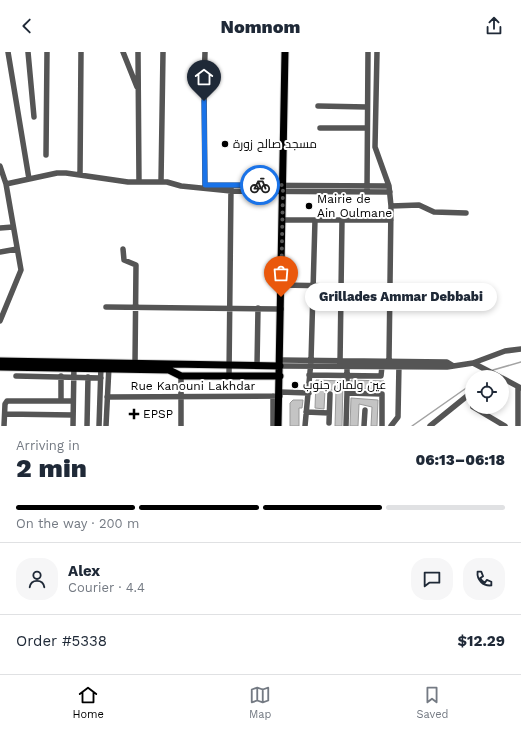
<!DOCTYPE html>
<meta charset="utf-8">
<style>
:root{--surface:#fff;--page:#f6f6f7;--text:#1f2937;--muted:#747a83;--line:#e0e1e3;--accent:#000}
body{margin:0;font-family:"Work Sans",Cairo,sans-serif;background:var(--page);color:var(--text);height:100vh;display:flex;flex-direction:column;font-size:15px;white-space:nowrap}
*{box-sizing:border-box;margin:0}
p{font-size:13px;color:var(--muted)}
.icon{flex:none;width:22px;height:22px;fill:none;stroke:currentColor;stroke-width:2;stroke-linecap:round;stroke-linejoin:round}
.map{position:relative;height:374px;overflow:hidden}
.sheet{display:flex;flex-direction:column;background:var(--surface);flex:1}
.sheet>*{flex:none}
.controls{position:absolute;left:465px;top:318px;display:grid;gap:8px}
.controls a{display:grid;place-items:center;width:44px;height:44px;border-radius:50%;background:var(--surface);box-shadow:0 2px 6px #0003;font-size:20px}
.pin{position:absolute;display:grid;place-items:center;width:34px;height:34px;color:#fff;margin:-41px -17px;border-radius:50% 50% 50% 0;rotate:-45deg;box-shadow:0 0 4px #0007}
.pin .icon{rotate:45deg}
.courier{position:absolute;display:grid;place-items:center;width:40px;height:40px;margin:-20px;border:3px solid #1a73e8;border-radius:50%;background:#fff;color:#222;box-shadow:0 1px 5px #0007}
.bubble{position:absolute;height:28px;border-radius:14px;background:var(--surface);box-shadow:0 2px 6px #0003;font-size:13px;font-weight:800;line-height:28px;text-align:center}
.summary em{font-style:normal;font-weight:800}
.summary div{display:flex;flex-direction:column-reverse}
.summary{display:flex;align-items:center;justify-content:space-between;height:68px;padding:0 16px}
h1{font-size:26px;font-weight:800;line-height:30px}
.bar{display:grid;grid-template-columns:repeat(4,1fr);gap:6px 4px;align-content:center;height:48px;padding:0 16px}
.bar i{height:5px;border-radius:3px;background:var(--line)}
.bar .current{background:var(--accent)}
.bar p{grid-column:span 4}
.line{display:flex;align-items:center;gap:10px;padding:0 16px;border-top:1px solid var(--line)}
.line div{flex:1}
.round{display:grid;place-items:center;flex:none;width:42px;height:42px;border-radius:16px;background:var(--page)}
header{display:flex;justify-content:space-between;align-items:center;height:52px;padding:0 16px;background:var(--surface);font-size:18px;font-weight:800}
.dock{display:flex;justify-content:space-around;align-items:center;height:56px;border-top:1px solid var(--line);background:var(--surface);font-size:11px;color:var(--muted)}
.dock a{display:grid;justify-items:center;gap:2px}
.dock .current{color:var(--accent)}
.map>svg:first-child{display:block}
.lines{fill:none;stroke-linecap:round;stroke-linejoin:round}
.stream{stroke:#a3a3a3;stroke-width:1.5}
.building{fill:#c4c4c4;stroke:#999}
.major-casing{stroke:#dbdbdb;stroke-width:9}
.minor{stroke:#555;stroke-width:5.5}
.major{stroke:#000;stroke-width:7}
.done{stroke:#595959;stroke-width:4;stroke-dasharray:0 7.2}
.route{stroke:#1a73e8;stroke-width:5}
.poi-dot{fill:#000;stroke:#fff;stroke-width:1.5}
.labels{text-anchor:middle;stroke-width:4;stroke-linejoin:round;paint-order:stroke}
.poi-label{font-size:12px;fill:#000;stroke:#fff;text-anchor:start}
.street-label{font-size:12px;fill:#000;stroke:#fff}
</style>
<header><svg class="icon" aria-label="back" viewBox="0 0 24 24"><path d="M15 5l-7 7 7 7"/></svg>Nomnom<svg class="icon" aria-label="share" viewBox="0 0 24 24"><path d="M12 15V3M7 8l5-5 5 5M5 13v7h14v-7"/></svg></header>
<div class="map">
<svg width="521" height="374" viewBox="0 0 521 374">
<rect width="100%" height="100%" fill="#fff"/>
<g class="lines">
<path class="stream" d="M493 318 521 310
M482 325 484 323
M412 374 472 332"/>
</g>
<path class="building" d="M316 328 343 329 342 374H335L336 338H325L324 357 315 356Z
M351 328 384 329V337L351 336Z
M351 346 378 348 377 374H371L372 355 359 352 358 374H350Z
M293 348H303L302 356H299V374H290V351Z"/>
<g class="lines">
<g class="major-casing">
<path id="major" d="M0 309 280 314
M0 315 169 318 181 324H280
M278 374 285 0"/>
</g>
<path class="minor" d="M8 0 29 127
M28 0 34 65
M123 0 137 35
M138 0 139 130
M205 0 204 35 205 136
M377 0 375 95 389 134 391 154 389 309
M318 54 367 55
M320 76H367
M46 103 47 0
M0 114 6 132
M80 123 81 0
M161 130 163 0
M207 133 389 134
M367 138 368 0
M391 154 419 153 434 160 466 161
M282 168H391
M0 176 13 175
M123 197 124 208 136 213 135 312
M0 200 17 197
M281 233 389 235
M106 255 281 257
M0 269 21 218 6 132 57 121H66L128 130H167L181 134 231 139 390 140
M280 308 447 310 452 313
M347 311V341L382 342V374
M473 311 505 299 521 297
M340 312 342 168
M257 314 258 256
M280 314 447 315 473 311 500 325
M309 323 381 324 382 314
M16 324 101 326
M181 324V374
M229 324 231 136
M502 326 521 336
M280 340 309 341
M107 345 280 344
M61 349V324
M473 355 505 374
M306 360 329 361
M5 362 73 363
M329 371 330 342
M4 374 5 352 7 349H73
M73 374 74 312
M87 374 88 325
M99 374 101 314
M106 374 109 314
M273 374V344
M305 374 311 309 315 168
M346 374 347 341
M364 374 365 358
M391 374 398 365 399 312
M430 374 472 340
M518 374V336"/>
<use href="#major" class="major"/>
</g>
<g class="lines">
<path class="done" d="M260 133H283L281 245"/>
<path class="route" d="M204 49 205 133H260"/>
</g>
<g class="poi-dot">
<circle cx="225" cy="92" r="4"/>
<circle cx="309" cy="154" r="4"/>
<circle cx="295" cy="333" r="4"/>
<path d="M132 356h4v4h4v4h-4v4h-4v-4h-4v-4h4z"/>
</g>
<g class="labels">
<g class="poi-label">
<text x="233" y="96">مسجد صالح زورة</text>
<text x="317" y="151">Mairie de<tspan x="317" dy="14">Ain Oulmane</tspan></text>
<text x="303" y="337">عين ولمان جنوب</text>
<text x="143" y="366">EPSP</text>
</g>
<g class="street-label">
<text x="193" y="338">Rue Kanouni Lakhdar</text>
</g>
</g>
</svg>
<div class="controls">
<a><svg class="icon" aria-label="locate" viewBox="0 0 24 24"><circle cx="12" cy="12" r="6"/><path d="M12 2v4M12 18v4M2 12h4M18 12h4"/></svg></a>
</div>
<div class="pin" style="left:281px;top:245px;background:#ea580c"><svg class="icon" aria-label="bag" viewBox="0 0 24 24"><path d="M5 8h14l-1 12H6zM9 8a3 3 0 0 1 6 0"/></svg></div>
<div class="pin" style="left:204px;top:49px;background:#1f2937"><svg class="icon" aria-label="home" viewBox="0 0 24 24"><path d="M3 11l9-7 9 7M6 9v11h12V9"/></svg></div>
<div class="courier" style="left:260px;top:133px"><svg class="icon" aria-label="bike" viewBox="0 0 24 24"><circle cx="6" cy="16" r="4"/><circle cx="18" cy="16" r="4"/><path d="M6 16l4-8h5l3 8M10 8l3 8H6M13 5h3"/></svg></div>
<div class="bubble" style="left:305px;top:231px;width:192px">Grillades Ammar Debbabi</div>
</div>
<section class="sheet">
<div class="summary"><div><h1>2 min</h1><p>Arriving in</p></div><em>06:13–06:18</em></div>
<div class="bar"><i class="current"></i><i class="current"></i><i class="current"></i><i></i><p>On the way · 200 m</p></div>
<div class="line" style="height:72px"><a class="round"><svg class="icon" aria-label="person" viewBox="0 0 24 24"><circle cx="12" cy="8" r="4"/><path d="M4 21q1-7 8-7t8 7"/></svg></a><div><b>Alex</b><p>Courier · 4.4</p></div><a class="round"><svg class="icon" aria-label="chat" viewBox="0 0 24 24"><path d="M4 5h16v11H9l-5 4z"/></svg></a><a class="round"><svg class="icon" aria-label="phone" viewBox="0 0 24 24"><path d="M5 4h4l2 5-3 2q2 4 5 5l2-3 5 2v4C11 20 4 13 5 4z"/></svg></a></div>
<div class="line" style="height:52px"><div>Order #5338</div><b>$12.29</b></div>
</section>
<nav class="dock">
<a class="current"><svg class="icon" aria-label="home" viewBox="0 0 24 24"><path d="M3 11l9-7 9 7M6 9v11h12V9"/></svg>Home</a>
<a><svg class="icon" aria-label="map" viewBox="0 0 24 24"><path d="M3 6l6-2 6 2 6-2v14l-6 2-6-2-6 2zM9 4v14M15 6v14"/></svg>Map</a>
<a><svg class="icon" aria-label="saved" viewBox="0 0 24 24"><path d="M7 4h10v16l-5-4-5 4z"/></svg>Saved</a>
</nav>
